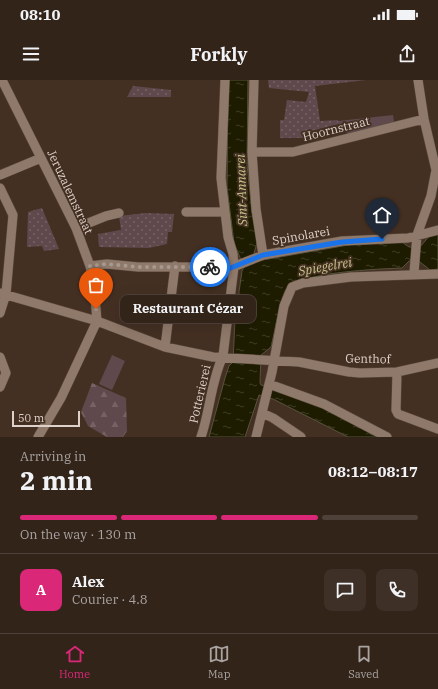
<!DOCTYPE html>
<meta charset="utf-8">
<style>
:root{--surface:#33241a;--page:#3e3027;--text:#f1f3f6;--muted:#a9a4a2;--line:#4e4139;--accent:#db2777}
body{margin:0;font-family:"IBM Plex Serif",serif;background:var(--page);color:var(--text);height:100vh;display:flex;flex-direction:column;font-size:15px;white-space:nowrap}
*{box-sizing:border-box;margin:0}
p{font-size:13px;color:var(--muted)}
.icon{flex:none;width:22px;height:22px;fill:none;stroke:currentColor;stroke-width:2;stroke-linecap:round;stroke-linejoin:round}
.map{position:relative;height:357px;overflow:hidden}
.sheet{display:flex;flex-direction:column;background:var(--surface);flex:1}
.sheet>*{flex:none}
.scale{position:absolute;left:12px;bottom:10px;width:68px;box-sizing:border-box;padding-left:4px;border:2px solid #ded1c9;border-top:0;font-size:11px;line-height:14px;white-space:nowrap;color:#ded1c9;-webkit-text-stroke:3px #443023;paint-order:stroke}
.pin{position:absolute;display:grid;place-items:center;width:34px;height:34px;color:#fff;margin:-41px -17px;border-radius:50% 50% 50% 0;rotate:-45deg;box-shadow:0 0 4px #0007}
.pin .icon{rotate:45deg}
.courier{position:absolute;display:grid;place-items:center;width:40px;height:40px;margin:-20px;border:3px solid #1a73e8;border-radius:50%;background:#fff;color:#222;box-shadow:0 1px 5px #0007}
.bubble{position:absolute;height:28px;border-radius:8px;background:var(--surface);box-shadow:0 4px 16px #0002,0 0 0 1px var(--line);font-size:13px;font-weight:700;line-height:28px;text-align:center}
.summary em{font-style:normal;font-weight:700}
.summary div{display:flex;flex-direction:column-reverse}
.summary{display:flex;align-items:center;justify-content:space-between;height:68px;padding:0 20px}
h1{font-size:26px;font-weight:700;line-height:30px}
.bar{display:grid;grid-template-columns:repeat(4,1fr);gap:6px 4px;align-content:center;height:48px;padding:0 20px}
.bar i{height:5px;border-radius:3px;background:var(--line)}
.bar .selected{background:var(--accent)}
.bar p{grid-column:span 4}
.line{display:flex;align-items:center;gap:10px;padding:0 20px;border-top:1px solid var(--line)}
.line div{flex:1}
.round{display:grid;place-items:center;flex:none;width:42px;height:42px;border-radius:8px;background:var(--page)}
.status{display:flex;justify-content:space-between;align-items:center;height:28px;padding:0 20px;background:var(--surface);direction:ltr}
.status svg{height:11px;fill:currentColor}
header{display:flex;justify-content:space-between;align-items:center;height:52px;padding:0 20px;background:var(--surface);font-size:18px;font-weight:700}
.menu{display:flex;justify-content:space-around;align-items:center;height:56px;border-top:1px solid var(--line);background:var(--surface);font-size:11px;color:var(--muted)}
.menu a{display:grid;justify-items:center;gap:2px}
.menu .selected{color:var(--accent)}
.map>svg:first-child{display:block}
.green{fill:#5f494d}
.forest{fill:url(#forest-firs)}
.garden{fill:url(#garden-dots)}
.water{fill:url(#water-ripples);stroke:#58523c}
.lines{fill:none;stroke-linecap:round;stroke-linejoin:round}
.street-casing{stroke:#5c4c40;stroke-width:10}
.street{stroke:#8f796a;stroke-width:9}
.done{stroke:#a8998f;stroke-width:4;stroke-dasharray:0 7.2}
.route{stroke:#1a73e8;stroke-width:5}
.labels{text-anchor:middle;stroke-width:3.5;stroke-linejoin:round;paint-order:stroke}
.street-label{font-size:12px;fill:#ded1c9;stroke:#443023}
.water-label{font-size:13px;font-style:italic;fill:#c6c488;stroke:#443023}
</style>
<div class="status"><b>08:10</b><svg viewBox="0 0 49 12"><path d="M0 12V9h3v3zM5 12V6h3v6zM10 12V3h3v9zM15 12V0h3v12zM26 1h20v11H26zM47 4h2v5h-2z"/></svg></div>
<header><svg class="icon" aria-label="menu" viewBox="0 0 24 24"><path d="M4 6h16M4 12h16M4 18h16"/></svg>Forkly<svg class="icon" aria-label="share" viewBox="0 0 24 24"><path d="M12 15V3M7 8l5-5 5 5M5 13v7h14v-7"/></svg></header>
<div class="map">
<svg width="438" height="357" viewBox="0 0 438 357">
<defs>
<pattern id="forest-firs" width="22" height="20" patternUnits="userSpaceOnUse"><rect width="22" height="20" fill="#5f494d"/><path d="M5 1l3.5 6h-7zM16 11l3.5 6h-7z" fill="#766265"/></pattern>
<pattern id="garden-dots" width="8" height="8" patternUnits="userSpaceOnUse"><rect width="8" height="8" fill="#5f494d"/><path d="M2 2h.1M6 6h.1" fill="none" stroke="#766265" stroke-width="1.8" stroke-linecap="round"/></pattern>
<pattern id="water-ripples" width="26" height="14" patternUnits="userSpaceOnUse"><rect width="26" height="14" fill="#1e1c00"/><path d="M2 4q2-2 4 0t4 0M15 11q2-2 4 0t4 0" fill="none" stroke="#3e3c24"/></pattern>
</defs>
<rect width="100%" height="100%" fill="#443023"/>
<path class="green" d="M393 35 394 41 392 44 348 56 346 49 341 50 338 41Z
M112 275 125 281 112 310 99 304Z"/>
<path class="forest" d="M92 303 126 318 127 351 123 357H107L88 346 81 332Z"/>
<path class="garden" d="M268 0H366L315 6 320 41 338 40 339 44 311 51 313 58H280V40H284L287 20 306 22 309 12 269 8Z
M133 6 171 10V17H127Z
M42 128 59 169 44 171 42 166 27 167 28 132Z
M146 133 174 134 172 152H168L167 164 149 168 99 167 98 154 121 150 119 136Z"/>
<path class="water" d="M228 0H248L247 85 252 132 258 160 254 173 257 181 354 164 402 162 409 167H420L431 154H438V189L430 190 420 182 409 181 402 188C378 189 304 192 287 208 281 214 274 256 271 267L261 275 260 303 261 305 295 315 351 340 381 357H348L273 319 259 315 245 357H209L225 298 229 286 233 282 235 240 242 191 244 187 234 163 227 107Z"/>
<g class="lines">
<g class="street-casing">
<path id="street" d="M2 0 76 148 90 186 94 205 97 241 61 318 38 357
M254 0 252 72 256 129 263 175
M252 72H293L424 39
M0 95 41 78
M0 108 13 135 6 214 0 233
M186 132H224
M76 148 106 136 119 133
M90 186 107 184 138 187H205L228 189 263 175 342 161 408 158 438 150
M414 193 417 155 431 116 436 90 424 39 418 0
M0 213 97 241 165 267 213 277 299 282 349 292 360 293 397 292 438 283
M165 267 175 186
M0 277 6 293 0 307
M397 292 396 330 398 334 438 349
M269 304 324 324 387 357
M262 333 273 338 301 357
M201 357C210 331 211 301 223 276L234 187 233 174 228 157 221 98 225 0
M256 357 272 292 284 226 292 207 303 203 351 197 438 194"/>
</g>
<use href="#street" class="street"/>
</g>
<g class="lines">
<path class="done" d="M96 229 94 205 90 186 107 184 138 187H210"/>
<path class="route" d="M210 187 228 189 263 175 342 162 382 159"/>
</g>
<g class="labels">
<g class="street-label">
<text transform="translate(336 49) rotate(-14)" y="4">Hoornstraat</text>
<text transform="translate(70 112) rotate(65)" y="4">Jeruzalemstraat</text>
<text transform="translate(301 156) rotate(-10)" y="4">Spinolarei</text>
<text transform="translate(368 279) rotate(1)" y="4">Genthof</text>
<text transform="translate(200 314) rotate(-77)" y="4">Potterierei</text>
</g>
<g class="water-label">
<text transform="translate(241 110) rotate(-92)" y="5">Sint-Annarei</text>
<text transform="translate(325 186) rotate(-10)" y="5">Spiegelrei</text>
</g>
</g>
</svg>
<div class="scale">50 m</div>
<div class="pin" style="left:96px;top:229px;background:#ea580c"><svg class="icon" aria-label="bag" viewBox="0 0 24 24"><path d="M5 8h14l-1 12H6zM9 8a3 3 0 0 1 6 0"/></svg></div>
<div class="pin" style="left:382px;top:159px;background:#1f2937"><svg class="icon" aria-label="home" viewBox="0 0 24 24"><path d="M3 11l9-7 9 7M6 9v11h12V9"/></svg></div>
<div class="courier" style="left:210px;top:187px"><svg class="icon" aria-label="bike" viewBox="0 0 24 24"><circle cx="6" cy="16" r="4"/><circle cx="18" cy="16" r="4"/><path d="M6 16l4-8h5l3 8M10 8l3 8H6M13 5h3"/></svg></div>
<div class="bubble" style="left:120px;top:215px;width:136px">Restaurant Cézar</div>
</div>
<section class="sheet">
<div class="summary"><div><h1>2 min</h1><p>Arriving in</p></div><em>08:12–08:17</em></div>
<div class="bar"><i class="selected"></i><i class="selected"></i><i class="selected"></i><i></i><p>On the way · 130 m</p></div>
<div class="line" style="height:72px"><b class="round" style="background:var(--accent);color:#fff">A</b><div><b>Alex</b><p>Courier · 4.8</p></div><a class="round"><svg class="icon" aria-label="chat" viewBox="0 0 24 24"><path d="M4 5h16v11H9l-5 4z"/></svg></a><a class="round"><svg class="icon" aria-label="phone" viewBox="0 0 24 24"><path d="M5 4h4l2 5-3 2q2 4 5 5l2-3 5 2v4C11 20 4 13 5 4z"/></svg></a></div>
</section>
<nav class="menu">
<a class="selected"><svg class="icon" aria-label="home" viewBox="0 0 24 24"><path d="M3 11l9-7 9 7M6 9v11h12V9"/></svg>Home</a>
<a><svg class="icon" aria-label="map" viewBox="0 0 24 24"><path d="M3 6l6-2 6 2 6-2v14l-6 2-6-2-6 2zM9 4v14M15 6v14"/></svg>Map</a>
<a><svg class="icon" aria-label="saved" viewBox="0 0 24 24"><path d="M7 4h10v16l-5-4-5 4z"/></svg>Saved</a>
</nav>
